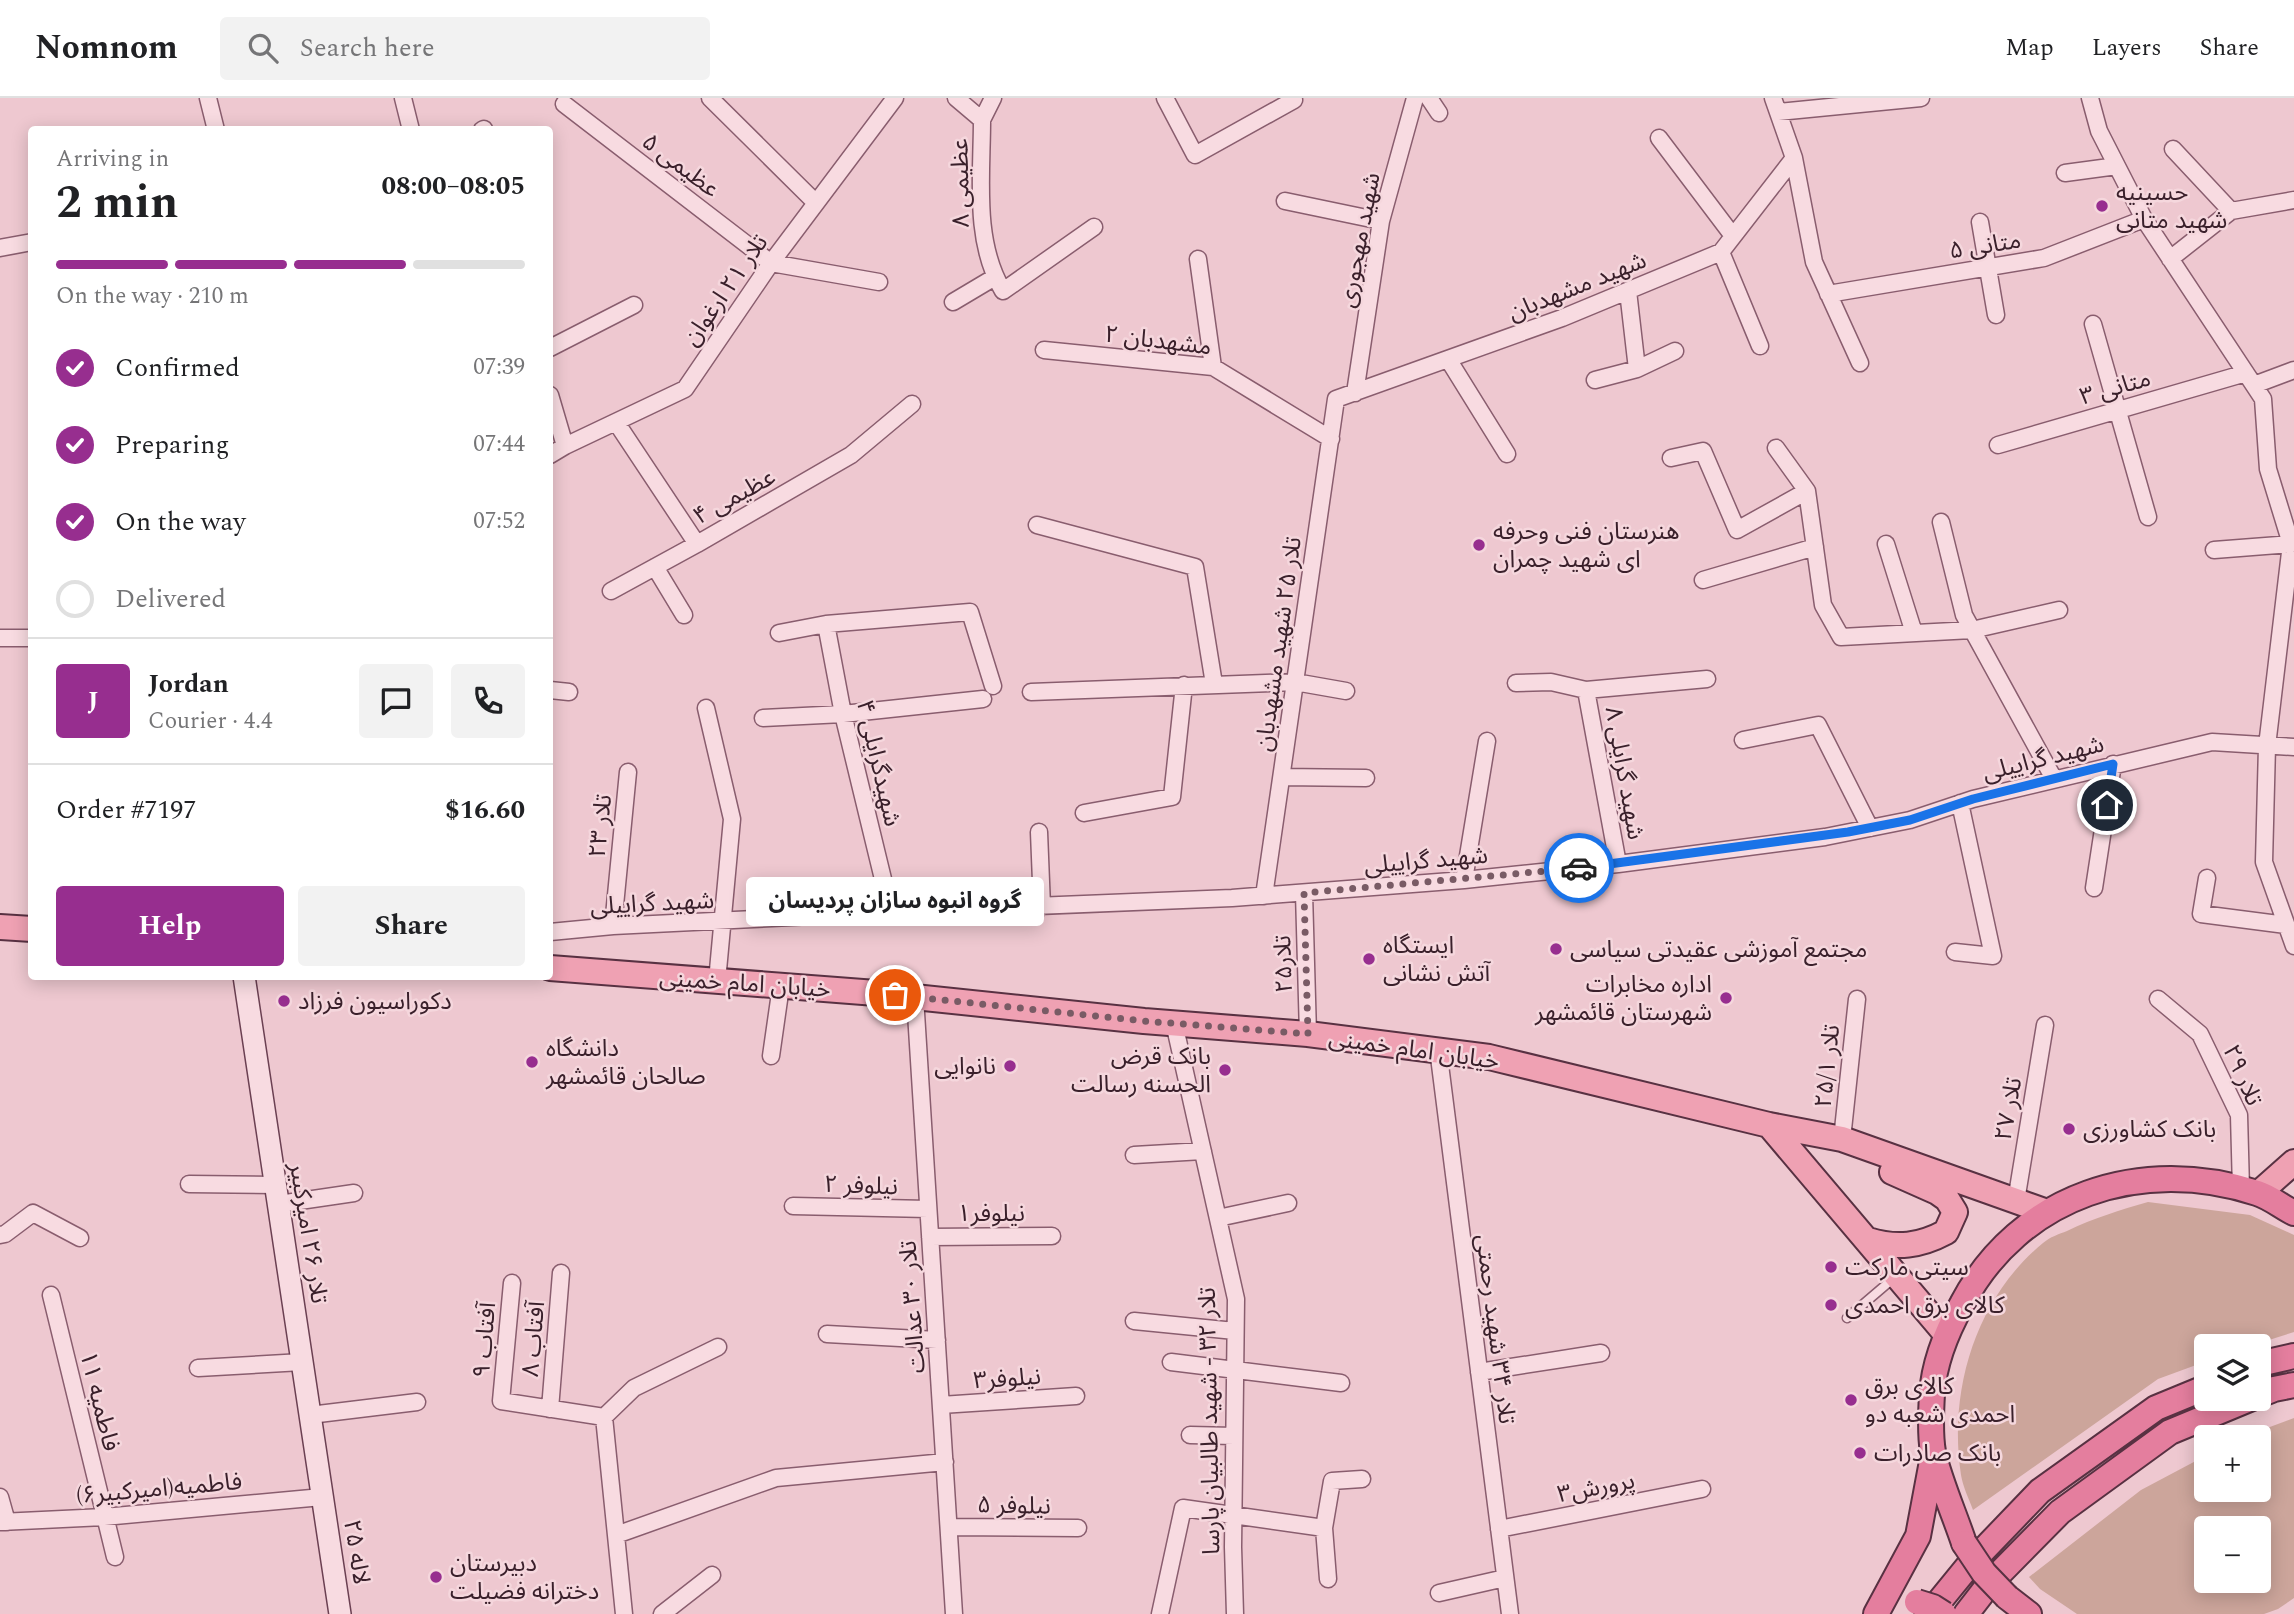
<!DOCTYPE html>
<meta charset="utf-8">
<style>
:root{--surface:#fff;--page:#f2f2f2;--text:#202124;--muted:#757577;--line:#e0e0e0;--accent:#972e8f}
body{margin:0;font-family:Spectral,"Noto Sans Arabic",serif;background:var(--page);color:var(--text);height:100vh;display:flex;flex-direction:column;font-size:26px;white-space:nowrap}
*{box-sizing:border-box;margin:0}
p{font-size:23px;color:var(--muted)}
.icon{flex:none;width:38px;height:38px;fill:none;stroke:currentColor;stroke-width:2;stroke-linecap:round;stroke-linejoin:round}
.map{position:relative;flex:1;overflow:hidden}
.details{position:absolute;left:28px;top:28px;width:525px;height:854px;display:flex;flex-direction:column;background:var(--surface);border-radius:7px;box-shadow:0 4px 18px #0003}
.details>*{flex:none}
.controls{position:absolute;left:2194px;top:1236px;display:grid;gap:14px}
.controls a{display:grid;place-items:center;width:77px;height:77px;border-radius:7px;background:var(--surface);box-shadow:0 4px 18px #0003;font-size:35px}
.pin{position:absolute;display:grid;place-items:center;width:60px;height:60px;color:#fff;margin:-30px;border:4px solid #fff;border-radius:50%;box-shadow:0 2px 7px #0007}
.courier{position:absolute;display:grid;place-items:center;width:70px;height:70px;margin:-35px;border:5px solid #1a73e8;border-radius:50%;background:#fff;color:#222;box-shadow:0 2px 9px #0007}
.bubble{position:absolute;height:49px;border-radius:7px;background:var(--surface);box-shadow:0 4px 18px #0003;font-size:23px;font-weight:700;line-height:49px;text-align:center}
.head em{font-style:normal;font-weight:700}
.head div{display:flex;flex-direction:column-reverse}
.head{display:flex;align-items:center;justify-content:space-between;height:119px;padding:0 28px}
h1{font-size:46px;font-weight:700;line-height:52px}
.bar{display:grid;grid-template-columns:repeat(4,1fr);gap:10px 7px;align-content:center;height:84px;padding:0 28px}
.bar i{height:9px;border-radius:5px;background:var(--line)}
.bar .active{background:var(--accent)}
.bar p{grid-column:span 4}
.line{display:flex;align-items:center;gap:18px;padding:0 28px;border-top:2px solid var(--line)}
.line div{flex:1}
.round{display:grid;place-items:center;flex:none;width:74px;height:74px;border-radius:7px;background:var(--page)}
ol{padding:0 28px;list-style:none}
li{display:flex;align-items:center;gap:21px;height:77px}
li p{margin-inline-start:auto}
li .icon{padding:7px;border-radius:50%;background:var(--accent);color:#fff;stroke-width:4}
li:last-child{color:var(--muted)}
li i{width:38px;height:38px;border:4px solid var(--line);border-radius:50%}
.primary-button{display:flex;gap:14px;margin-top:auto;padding:14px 28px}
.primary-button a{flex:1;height:80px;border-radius:7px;background:var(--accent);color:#fff;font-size:28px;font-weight:700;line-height:80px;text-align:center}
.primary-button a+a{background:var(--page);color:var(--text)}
header{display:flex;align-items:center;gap:42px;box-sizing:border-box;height:98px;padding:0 35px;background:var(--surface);border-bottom:2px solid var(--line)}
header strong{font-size:33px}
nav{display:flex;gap:38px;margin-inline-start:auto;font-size:24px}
.search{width:490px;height:63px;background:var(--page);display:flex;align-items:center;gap:18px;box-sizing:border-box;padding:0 24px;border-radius:7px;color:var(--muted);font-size:26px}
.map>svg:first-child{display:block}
.green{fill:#cca59b;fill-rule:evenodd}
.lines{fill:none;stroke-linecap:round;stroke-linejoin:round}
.service-casing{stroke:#895d6e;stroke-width:11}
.minor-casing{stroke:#895d6e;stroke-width:19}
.secondary-casing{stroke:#6b4052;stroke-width:24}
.primary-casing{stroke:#583142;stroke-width:28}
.trunk-casing{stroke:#583142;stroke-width:28}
.service{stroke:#f8dbe1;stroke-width:8}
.minor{stroke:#f8dbe1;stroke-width:16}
.secondary{stroke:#f8dbe1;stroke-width:21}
.primary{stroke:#efa1b3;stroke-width:24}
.trunk{stroke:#e47e9e;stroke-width:24}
.trunk-bridge-casing{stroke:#583142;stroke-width:28;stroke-linecap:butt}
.trunk-bridge{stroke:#e47e9e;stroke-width:24}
.done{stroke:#795b65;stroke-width:7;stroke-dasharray:0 12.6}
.route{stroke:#1a73e8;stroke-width:9}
.poi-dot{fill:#972e8f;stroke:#f5d7dd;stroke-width:2.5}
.labels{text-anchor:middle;stroke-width:5;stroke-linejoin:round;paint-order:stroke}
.street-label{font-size:24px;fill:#3a202b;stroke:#f5d7dd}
.poi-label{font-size:24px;fill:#3a202b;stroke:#f5d7dd;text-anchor:start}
</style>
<header>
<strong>Nomnom</strong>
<div class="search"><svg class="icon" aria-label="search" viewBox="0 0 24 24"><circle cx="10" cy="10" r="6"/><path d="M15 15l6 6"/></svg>Search here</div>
<nav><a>Map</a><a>Layers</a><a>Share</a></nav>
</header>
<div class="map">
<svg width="2294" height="1516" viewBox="0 0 2294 1516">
<rect width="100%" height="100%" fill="#eec8d0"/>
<path class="green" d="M2148 1104 2250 1117 2294 1137V1234L2250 1248H2207V1263L2158 1281 1973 1412C1969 1401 1963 1389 1961 1377 1948 1292 1976 1200 2043 1145 2050 1139 2059 1136 2067 1133 2094 1120 2120 1112 2148 1104Z
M2294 1320V1500L2278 1511 2264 1516H2077L2040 1491 2029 1479 2141 1392 2207 1357V1391H2259V1339H2243ZM2207 1430H2259V1482H2207Z"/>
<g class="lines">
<g class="service-casing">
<path id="service" d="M1847 1220 1895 1179"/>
</g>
<g class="minor-casing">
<path id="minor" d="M208 0 216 32
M403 0 411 32
M710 0 816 105
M956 0 982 22C982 78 973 143 1003 193L1094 129
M1165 0 1195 57 1294 2
M1429 0 1439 15
M1773 0 1794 60 1814 164 1860 265
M2090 0 2099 33 2144 121 2263 301 2268 371 2291 446 2267 648 2264 764 2294 848
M564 6 771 165 879 184
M1778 14 1921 0
M982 22 993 0
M482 32 484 31
M1659 40 1733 138
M2173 51 2231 113
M2065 75 2117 68
M1285 103 1381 123
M1980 124 1996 217
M0 150 32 144
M1721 154 1760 248
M1198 161 1213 269
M2170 161 2231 113 2294 102
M1628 193 1637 271
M1828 196 2044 160 2144 121
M953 204 995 179
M2093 226 2148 419
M550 250 634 207
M1044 252 1213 269 1331 341
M1448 261 1507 356
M1595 282 1637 271 1675 253
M2254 287 2294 272
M1355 295 1381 123 1415 0
M550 297 565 348
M616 324 697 446 851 357 912 306
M1998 347 2246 275
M1776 350 1807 393 1823 507 1841 539 1972 532 2059 512
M550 357 565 348 685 291 771 165 895 0
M1671 360 1703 353 1737 432 1807 393
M1941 424 1964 517 2054 681
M1037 427 1195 469 1214 586
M1886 446 1914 535
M2214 452 2291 446
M655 469 684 517
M1703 482 1815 449
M611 493 697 446
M826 526 843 616 891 814
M779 535 826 526 970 514 993 588
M0 540H32
M1516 585 1551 584 1586 592 1707 581
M550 592 569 594
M1586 592 1618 766
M1031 594 1295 584 1346 593
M706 610 732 721 717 883
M763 620 843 616 983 601
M1743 642 1818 627 1870 730
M1282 679 1366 680
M1084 715 1172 699 1184 587
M1039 734 1042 809
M2207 780 2201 816 2286 827
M1464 782 1487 643
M2094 790 2113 666
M1304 795 1308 936
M1264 798 1336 301 1562 220 1721 154 1794 60
M613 828 628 674
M550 834 613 828 891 814 1232 800 1464 782 1618 766 1825 739 1910 722 1973 701 2212 644 2294 649
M1955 854 1993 858 1960 705
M915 899 954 1516
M2158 901 2200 936 2239 1017 2241 1091
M1174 925 1236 1201 1233 1449 1235 1516
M1438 951 1510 1516
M771 958 781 888
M1842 1041 1857 901
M1134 1057 1203 1053
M189 1086 276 1087
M2016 1103 2045 927
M279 1106 354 1095
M793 1108 928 1111
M1218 1120 1288 1105
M0 1137 5 1136 33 1115 80 1140
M930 1139 1052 1138
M512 1185 501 1303 604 1319
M51 1197 115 1459
M1134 1223 1235 1233
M827 1236 937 1242
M1171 1264 1341 1285
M198 1270 302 1264
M1479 1274 1601 1255
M941 1307 1076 1298
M550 1311 561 1175
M310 1317 417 1304
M604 1319 624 1516
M604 1319 634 1290 718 1249
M1190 1337 1234 1338
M0 1399 7 1424
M0 1424 104 1419 322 1399
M949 1429 1078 1430
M1324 1430 1332 1383 1362 1381
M1499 1431 1702 1391
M616 1437 776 1380 945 1364
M1439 1495 1505 1480
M662 1516 712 1477
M1160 1516 1183 1410 1324 1430 1328 1481"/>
</g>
<g class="secondary-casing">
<path id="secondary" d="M244 878 340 1516"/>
</g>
<g class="primary-casing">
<path id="primary" d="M0 829 32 831
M550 870 876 895 1144 923 1308 936 1489 959 1769 1027 1842 1041 2047 1114
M1769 1027 1946 1236
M2259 1095 2294 1064
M1868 1142C1897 1151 1920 1148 1946 1134L1955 1114 1947 1101 1937 1094 1892 1074"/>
</g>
<g class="trunk-casing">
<path id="trunk" d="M2259 1266 2294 1258
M2259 1297 2274 1291 2294 1287
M1964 1445C1955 1418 1939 1381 1933 1354 1930 1337 1931 1313 1932 1296 1934 1264 1947 1233 1962 1206 2019 1097 2142 1057 2257 1095 2270 1099 2282 1109 2294 1115
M2007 1499 2029 1516
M1876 1516 1918 1438 1933 1358
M1929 1516 1969 1467 2040 1393 2156 1310 2207 1289
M1966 1516 1990 1485 2060 1414 2170 1334 2252 1300"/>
</g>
<use href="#service" class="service"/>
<use href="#minor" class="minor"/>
<use href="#secondary" class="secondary"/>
<use href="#primary" class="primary"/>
<use href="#trunk" class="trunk"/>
<g class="trunk-bridge-casing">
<path id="trunk-bridge" d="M1964 1445 1984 1475 2007 1499
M1917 1504 1933 1509 1944 1516"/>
</g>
<use href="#trunk-bridge" class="trunk-bridge"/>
</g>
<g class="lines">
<path class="done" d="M895 897 1144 923 1308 936 1304 795 1579 770"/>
<path class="route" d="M1579 770 1848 734 1910 722 1973 701 2113 666 2107 707"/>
</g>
<g class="poi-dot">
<circle cx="2102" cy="108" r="7"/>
<circle cx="1479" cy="447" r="7"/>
<circle cx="1556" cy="851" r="7"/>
<circle cx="1369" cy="861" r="7"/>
<circle cx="1726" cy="900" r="7"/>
<circle cx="284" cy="903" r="7"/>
<circle cx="532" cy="964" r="7"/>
<circle cx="1010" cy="968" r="7"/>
<circle cx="1225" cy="972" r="7"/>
<circle cx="2069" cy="1031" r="7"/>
<circle cx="1831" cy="1169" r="7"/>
<circle cx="1831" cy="1207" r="7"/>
<circle cx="1851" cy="1302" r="7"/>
<circle cx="1860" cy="1355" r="7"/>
<circle cx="436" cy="1479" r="7"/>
</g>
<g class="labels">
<g class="street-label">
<text transform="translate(681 67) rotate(37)" y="8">عظیمی ۵</text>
<text transform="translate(960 85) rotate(-91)" y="8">عظیمی ۸</text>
<text transform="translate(1359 142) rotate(-79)" y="8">شهید مهجوری</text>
<text transform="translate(1985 147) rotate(-9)" y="8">متانی ۵</text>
<text transform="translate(1577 188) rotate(-22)" y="8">شهید مشهدبان</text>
<text transform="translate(725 192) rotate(-55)" y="8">تلار ۲۱ ارغوان</text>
<text transform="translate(1158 242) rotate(7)" y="8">مشهدبان ۲</text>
<text transform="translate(2115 289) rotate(-16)" y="8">متانی ۳</text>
<text transform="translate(734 398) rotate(-29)" y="8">عظیمی ۴</text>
<text transform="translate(1278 546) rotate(-82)" y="8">تلار ۲۵ شهید مشهدبان</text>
<text transform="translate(2043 660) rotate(-14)" y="8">شهید گراییلی</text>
<text transform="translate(879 665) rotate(77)" y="8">شهیدگرایلی ۴</text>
<text transform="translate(1625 675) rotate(80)" y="8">شهید گرایلی ۸</text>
<text transform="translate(600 728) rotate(-84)" y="8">تلار ۲۳</text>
<text transform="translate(1426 762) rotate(-5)" y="8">شهید گراییلی</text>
<text transform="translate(652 805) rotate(-3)" y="8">شهید گراییلی</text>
<text transform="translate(1283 866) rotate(-92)" y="8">تلار۲۵</text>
<text transform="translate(745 885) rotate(4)" y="8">خیابان امام خمینی</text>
<text transform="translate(1414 951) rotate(8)" y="8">خیابان امام خمینی</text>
<text transform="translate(1827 968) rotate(-84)" y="8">تلار ۲۵/۱</text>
<text transform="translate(2243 977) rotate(66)" y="8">تلار ۲۹</text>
<text transform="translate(2008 1011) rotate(-80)" y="8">تلار ۲۷</text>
<text transform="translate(861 1087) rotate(2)" y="8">نیلوفر ۲</text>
<text x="991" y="1123">نیلوفر۱</text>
<text transform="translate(309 1135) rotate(81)" y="8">تلار ۲۶ امیرکبیر</text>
<text transform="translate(912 1209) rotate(-94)" y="8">تلار ۳۰ عدالت</text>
<text transform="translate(1496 1231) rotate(83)" y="8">تلار ۳۴ شهید رحمتی</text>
<text transform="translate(533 1241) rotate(-85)" y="8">آفتاب ۸</text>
<text transform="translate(484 1242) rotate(-85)" y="8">آفتاب ۹</text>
<text transform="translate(1007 1280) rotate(-4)" y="8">نیلوفر۳</text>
<text transform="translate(100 1303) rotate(76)" y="8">فاطمیه ۱۱</text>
<text transform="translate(1209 1323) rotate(-91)" y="8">تلار ۳۲ - شهید طالبیان پارسا</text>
<text transform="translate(1596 1389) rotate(-11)" y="8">پرورش۳</text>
<text transform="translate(159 1390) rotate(-5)" y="8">فاطمیه(امیرکبیر۶)</text>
<text transform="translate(1014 1407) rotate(1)" y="8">نیلوفر ۵</text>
<text transform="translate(357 1454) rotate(81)" y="8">لاله ۲۵</text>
</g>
<g class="poi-label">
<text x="2116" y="102">حسینیه<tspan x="2116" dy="28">شهید متانی</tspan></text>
<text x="1493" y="441">هنرستان فنی وحرفه<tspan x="1493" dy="28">ای شهید چمران</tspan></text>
<text x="1383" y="855">ایستگاه<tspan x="1383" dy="28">آتش نشانی</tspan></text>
<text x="1570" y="859">مجتمع آموزشی عقیدتی سیاسی</text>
<text x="1712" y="894" text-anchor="end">اداره مخابرات<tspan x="1712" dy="28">شهرستان قائمشهر</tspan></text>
<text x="298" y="911">دکوراسیون فرزاد</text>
<text x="546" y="958">دانشگاه<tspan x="546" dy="28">صالحان قائمشهر</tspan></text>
<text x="1211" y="966" text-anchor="end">بانک قرض<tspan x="1211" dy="28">الحسنه رسالت</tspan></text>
<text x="996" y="976" text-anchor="end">نانوایی</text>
<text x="2083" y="1039">بانک کشاورزی</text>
<text x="1845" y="1177">سیتی مارکت</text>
<text x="1845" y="1215">کالای برق احمدی</text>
<text x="1865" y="1296">کالای برق<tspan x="1865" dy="28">احمدی شعبه دو</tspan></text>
<text x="1874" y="1363">بانک صادرات</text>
<text x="450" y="1473">دبیرستان<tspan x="450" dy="28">دخترانه فضیلت</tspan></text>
</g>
</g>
</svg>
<div class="controls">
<a><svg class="icon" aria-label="layers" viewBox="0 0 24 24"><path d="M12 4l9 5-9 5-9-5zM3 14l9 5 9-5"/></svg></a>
<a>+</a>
<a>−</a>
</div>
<div class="pin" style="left:895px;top:897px;background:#ea580c"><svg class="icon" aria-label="bag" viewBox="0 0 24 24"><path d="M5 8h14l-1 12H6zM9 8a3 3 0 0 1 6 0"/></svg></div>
<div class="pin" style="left:2107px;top:707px;background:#1f2937"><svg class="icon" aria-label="home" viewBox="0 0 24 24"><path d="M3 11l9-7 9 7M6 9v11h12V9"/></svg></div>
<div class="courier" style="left:1579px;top:770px"><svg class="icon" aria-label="car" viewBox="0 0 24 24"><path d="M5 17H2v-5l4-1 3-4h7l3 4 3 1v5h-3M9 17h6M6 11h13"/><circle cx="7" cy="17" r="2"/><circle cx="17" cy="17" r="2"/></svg></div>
<div class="bubble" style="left:746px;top:779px;width:298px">گروه انبوه سازان پردیسان</div>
<section class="details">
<div class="head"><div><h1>2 min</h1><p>Arriving in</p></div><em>08:00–08:05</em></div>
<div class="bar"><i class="active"></i><i class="active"></i><i class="active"></i><i></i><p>On the way · 210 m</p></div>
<ol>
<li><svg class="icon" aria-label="check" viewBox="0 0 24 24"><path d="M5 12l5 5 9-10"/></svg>Confirmed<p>07:39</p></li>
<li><svg class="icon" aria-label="check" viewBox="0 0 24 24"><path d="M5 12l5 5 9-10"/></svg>Preparing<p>07:44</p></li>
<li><svg class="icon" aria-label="check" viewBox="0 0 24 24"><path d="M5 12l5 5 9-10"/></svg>On the way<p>07:52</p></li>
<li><i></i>Delivered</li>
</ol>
<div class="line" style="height:126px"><b class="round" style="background:var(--accent);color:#fff">J</b><div><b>Jordan</b><p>Courier · 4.4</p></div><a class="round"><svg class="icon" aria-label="chat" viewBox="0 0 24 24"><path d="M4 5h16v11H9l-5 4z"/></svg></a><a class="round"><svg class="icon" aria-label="phone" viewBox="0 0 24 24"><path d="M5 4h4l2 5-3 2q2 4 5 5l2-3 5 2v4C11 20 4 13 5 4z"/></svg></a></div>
<div class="line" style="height:91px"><div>Order #7197</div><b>$16.60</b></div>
<div class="primary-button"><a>Help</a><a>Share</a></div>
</section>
</div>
